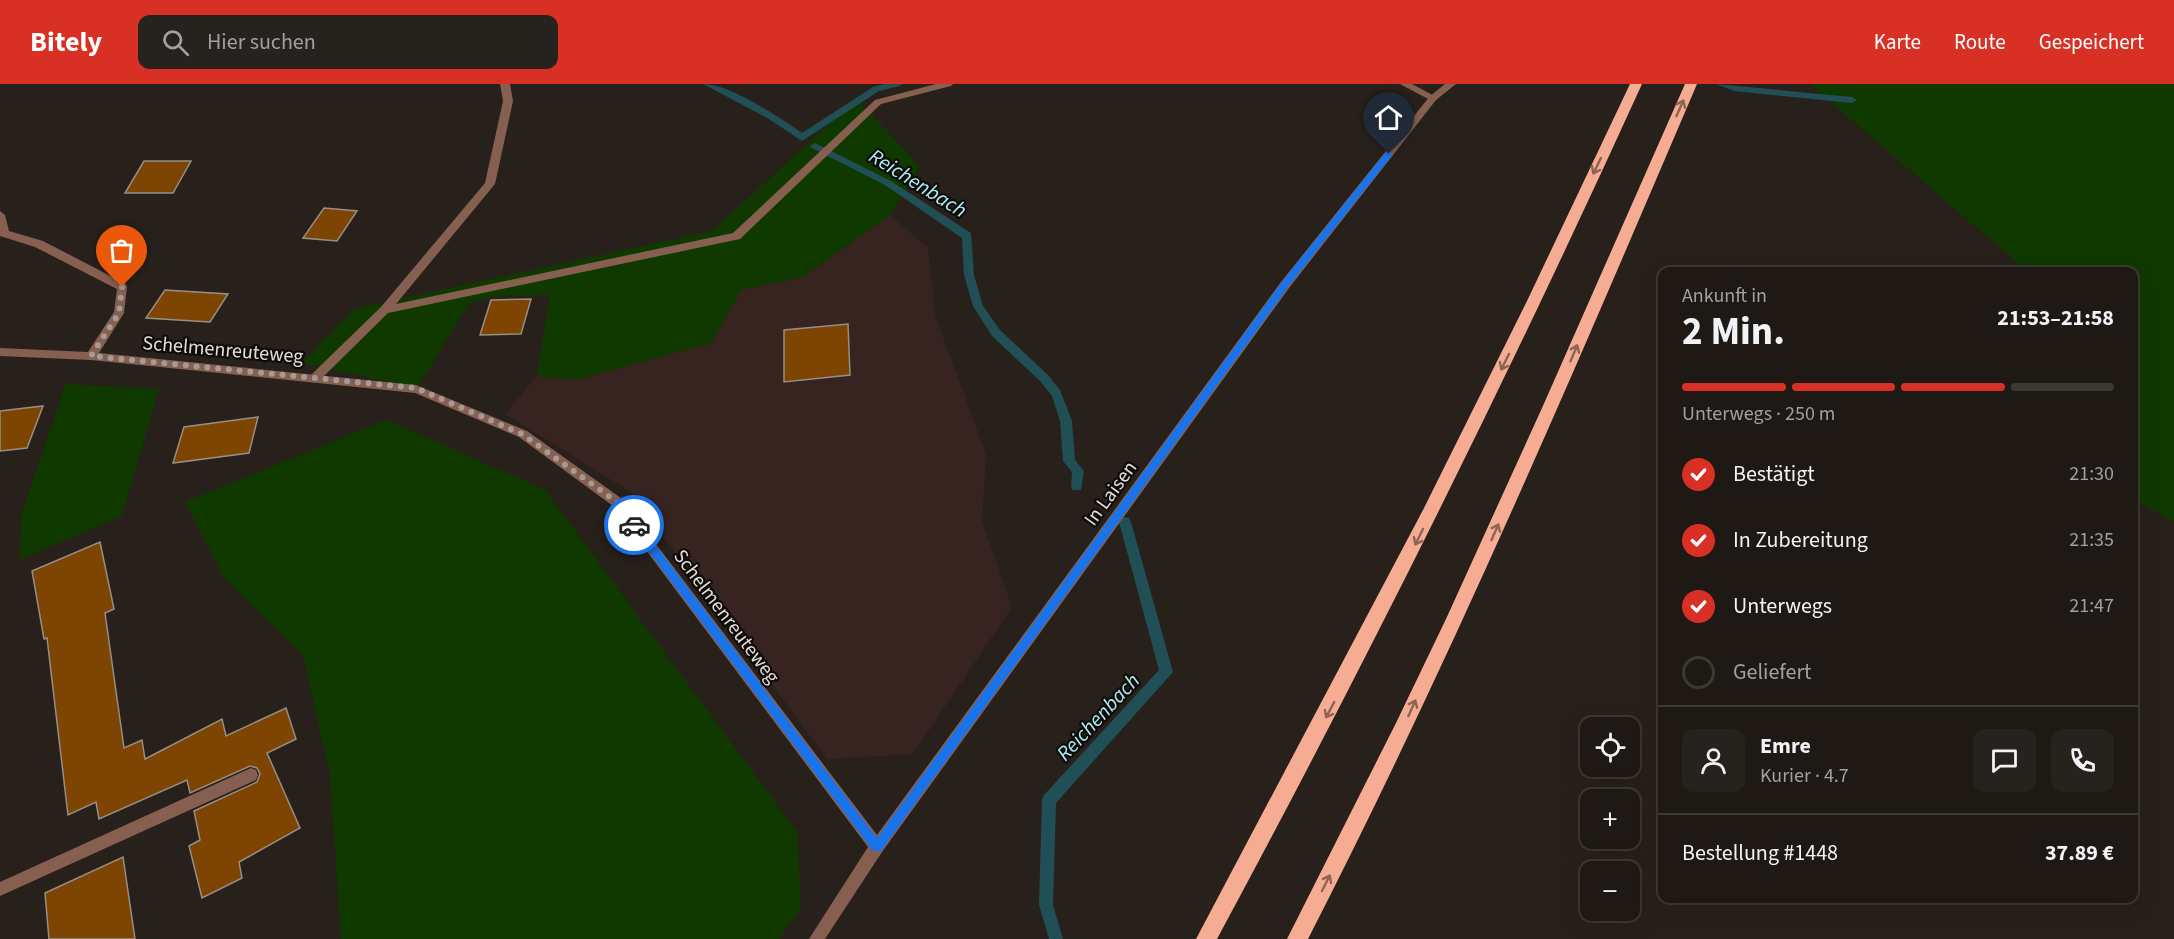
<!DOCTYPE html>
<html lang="de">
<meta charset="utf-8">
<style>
:root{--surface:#1e1914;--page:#26221d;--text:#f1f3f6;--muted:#a1a0a0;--line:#3c3834;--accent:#d93025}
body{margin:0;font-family:"Source Sans 3",sans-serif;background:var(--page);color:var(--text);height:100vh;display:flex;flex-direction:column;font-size:22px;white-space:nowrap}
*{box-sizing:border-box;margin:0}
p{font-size:20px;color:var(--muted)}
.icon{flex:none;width:33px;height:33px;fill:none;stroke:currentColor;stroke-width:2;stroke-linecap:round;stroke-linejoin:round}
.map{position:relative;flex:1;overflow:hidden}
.sheet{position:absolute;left:1658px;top:183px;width:480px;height:636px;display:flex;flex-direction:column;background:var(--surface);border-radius:12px;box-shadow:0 6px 24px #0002,0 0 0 2px var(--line)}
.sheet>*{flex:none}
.controls{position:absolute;left:1580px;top:633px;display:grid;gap:12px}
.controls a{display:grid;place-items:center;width:60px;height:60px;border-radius:12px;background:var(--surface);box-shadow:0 6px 24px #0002,0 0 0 2px var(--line);font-size:30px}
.pin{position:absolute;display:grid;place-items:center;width:51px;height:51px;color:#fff;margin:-62px -26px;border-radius:50% 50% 50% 0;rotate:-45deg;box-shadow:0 0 6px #0007}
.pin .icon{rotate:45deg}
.courier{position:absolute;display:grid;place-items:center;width:60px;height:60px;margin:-30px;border:4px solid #1a73e8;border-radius:50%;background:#fff;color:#222;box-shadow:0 2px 8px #0007}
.summary em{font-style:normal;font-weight:700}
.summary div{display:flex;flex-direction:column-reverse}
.summary{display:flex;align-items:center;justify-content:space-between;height:102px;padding:0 24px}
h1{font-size:39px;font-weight:700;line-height:45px}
.bar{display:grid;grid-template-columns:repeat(4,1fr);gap:9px 6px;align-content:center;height:72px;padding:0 24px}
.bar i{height:8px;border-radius:4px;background:var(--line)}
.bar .current{background:var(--accent)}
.bar p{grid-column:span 4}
.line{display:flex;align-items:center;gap:15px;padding:0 24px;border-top:2px solid var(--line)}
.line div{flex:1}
.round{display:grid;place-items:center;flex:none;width:63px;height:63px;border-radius:12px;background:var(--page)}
ol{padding:0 24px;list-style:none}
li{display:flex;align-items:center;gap:18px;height:66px}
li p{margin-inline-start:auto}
li .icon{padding:6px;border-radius:50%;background:var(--accent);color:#fff;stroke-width:4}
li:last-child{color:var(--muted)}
li i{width:33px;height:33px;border:3px solid var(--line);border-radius:50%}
header{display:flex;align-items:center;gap:36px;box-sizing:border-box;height:84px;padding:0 30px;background:var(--accent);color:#fff}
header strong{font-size:28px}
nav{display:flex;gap:33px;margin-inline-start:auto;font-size:21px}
.search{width:420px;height:54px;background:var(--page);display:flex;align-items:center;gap:15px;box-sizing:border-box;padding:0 21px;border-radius:12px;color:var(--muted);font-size:22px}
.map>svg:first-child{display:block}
.industrial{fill:#372421}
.green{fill:#103900}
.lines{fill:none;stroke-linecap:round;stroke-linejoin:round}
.stream{fill:#204f55;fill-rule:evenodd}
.building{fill:#7d4501;stroke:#978e87;stroke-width:1.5}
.service{fill:#875f50;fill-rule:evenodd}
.minor{fill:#875f50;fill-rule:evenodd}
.trunk{fill:#f6ac92;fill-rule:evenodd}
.oneway{stroke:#8e6454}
.route{fill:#1a73e8}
.done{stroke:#a29c97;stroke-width:6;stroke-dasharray:0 10.8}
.labels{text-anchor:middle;stroke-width:4.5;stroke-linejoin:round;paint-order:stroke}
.street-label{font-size:20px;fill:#e3deda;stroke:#0e0b09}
.water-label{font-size:21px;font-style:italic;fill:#afeef7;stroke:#0e0b09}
</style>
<header>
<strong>Bitely</strong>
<div class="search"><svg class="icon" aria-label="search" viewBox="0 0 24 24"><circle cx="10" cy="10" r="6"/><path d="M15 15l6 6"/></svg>Hier suchen</div>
<nav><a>Karte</a><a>Route</a><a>Gespeichert</a></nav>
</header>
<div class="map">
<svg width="2174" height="855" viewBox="0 0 2174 855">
<rect width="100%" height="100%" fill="#28211b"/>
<path class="industrial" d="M890 131 928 164 935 231 986 370 982 438 1012 523 913 670 827 675 631 408 505 330 537 292 576 296 711 259 741 206 803 193Z"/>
<path class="green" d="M1810 0H2174V438L2133 415V188L2027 187Z
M857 15 920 82 890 131 803 193 741 206 712 259 576 296 537 292 550 211 496 212 469 219 417 304 302 279 354 225 712 147Z
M66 300 159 305 122 432 19 476 22 429Z
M387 336 545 406 797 748 801 823 779 855H341L330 691 303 571 224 494 185 418Z"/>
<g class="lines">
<path class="stream" d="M703 0C730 0 779 33 802 49L873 3 884 0H902L900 2 879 7 802 57 769 35Z
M1716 0 1852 13 1857 16 1852 19 1734 7Z
M815 59 891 97 971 149 974 191 983 222 1000 246 1048 291 1060 306 1072 337 1075 376 1084 387 1081 406H1073L1071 403 1072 388 1063 377 1060 337 1052 312 1040 297 992 252 973 222 964 191 962 154 885 101 812 64 810 62Z
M1125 433 1129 434 1131 438 1173 588 1056 719 1053 821 1063 855H1049L1039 821 1042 716 1044 711 1159 586 1119 438 1121 434Z"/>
</g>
<path class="building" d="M144 77H191L173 109H125Z
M324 124 357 127 337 157 303 154Z
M165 206 228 210 210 238 146 234Z
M531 215 521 250 480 251 491 216Z
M848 240 850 291 784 298V246Z
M43 322 27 364 0 367V327Z
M258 333 249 369 173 379 184 343Z
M100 458 114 525 105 529 124 664 142 656 145 675 222 635 226 652 286 624 296 655 267 669 300 744 239 778 242 794 202 814 189 762 200 756 194 727 257 698 260 690 257 684 250 682 190 709 187 696 99 735 96 718 68 731 47 554 44 555 32 487Z
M123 773 135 855H49L45 809Z"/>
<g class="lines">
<path class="service" d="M500 0H510L513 17 495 100 396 220 733 149 875 16 936 0H953L951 2 881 20 740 155 388 229 320 296H312L310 293 312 290 381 223 485 99 503 17Z
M1400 0H1412L1438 14 1433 17 1430 16Z
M251 684 256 686 258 691 256 696 0 812V798Z"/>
<path class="minor" d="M1445 0H1456L1436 16 1289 204 882 768 825 855H809L868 763 613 422 519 353 415 309 91 276 0 272V264L88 268 114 228 117 205 35 163 0 152V127L5 131 9 147 43 157 126 200 127 203 124 229 99 269 416 301 527 347 621 414 877 751 1281 198 1430 12Z"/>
<path class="trunk" d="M1630 0H1642C1510 290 1368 575 1217 855H1196L1423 426 1527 217Z
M1685 0H1697C1574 288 1451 576 1308 855H1287L1396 639 1446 535 1542 324Z"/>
</g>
<defs><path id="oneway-shaft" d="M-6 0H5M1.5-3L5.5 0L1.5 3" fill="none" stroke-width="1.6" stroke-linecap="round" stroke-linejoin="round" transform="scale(1.5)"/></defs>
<g class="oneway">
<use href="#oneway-shaft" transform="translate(1680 24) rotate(-66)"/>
<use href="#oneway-shaft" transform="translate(1597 82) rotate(116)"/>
<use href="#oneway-shaft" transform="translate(1574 269) rotate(-67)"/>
<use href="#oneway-shaft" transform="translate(1505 278) rotate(116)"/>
<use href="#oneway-shaft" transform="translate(1495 448) rotate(-66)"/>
<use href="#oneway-shaft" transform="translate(1419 453) rotate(116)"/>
<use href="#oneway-shaft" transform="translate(1412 624) rotate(-66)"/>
<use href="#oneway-shaft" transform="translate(1330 626) rotate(118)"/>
<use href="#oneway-shaft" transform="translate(1326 799) rotate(-63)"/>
</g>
<path class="route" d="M1386 68 1393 70 1288 203 881 767H873L631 444V438H638L877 754 1282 198Z"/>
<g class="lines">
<path class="done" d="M122 203 119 229 91 272 416 304 522 350 617 418 634 441"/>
</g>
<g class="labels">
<g class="street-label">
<text transform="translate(223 265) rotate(5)" y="7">Schelmenreuteweg</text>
<text transform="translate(1110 409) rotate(-54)" y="7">In Laisen</text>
<text transform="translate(727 532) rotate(53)" y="7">Schelmenreuteweg</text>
</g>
<g class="water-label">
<text transform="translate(918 99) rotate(32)" y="7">Reichenbach</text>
<text transform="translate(1098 633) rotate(-47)" y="7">Reichenbach</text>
</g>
</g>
</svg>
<div class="controls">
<a><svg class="icon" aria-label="locate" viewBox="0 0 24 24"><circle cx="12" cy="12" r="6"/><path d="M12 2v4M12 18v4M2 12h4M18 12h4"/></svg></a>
<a>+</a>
<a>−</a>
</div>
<div class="pin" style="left:122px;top:203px;background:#ea580c"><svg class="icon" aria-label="bag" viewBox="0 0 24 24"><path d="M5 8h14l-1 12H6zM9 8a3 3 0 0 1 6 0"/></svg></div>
<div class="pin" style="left:1389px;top:70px;background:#1f2937"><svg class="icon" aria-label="home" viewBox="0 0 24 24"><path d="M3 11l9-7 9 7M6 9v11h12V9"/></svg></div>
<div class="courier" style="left:634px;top:441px"><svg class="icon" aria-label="car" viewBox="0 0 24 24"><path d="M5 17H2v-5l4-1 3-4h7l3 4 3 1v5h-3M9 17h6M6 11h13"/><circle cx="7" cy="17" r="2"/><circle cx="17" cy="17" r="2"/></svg></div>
<section class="sheet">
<div class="summary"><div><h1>2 Min.</h1><p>Ankunft in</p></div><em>21:53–21:58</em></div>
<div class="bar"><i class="current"></i><i class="current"></i><i class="current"></i><i></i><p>Unterwegs · 250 m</p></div>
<ol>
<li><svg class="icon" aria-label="check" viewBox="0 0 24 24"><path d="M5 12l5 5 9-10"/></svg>Bestätigt<p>21:30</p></li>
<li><svg class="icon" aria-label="check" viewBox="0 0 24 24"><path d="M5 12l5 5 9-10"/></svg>In Zubereitung<p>21:35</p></li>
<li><svg class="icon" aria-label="check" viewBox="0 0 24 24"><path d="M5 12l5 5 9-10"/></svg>Unterwegs<p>21:47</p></li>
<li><i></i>Geliefert</li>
</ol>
<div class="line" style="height:108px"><a class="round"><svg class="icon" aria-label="person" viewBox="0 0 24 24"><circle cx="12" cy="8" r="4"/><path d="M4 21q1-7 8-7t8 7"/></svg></a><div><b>Emre</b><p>Kurier · 4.7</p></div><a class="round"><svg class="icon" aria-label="chat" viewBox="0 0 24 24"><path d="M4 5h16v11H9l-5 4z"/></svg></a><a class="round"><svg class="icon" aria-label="phone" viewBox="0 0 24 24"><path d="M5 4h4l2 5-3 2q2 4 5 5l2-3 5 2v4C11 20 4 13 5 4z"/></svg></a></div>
<div class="line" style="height:78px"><div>Bestellung #1448</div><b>37.89 €</b></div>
</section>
</div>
